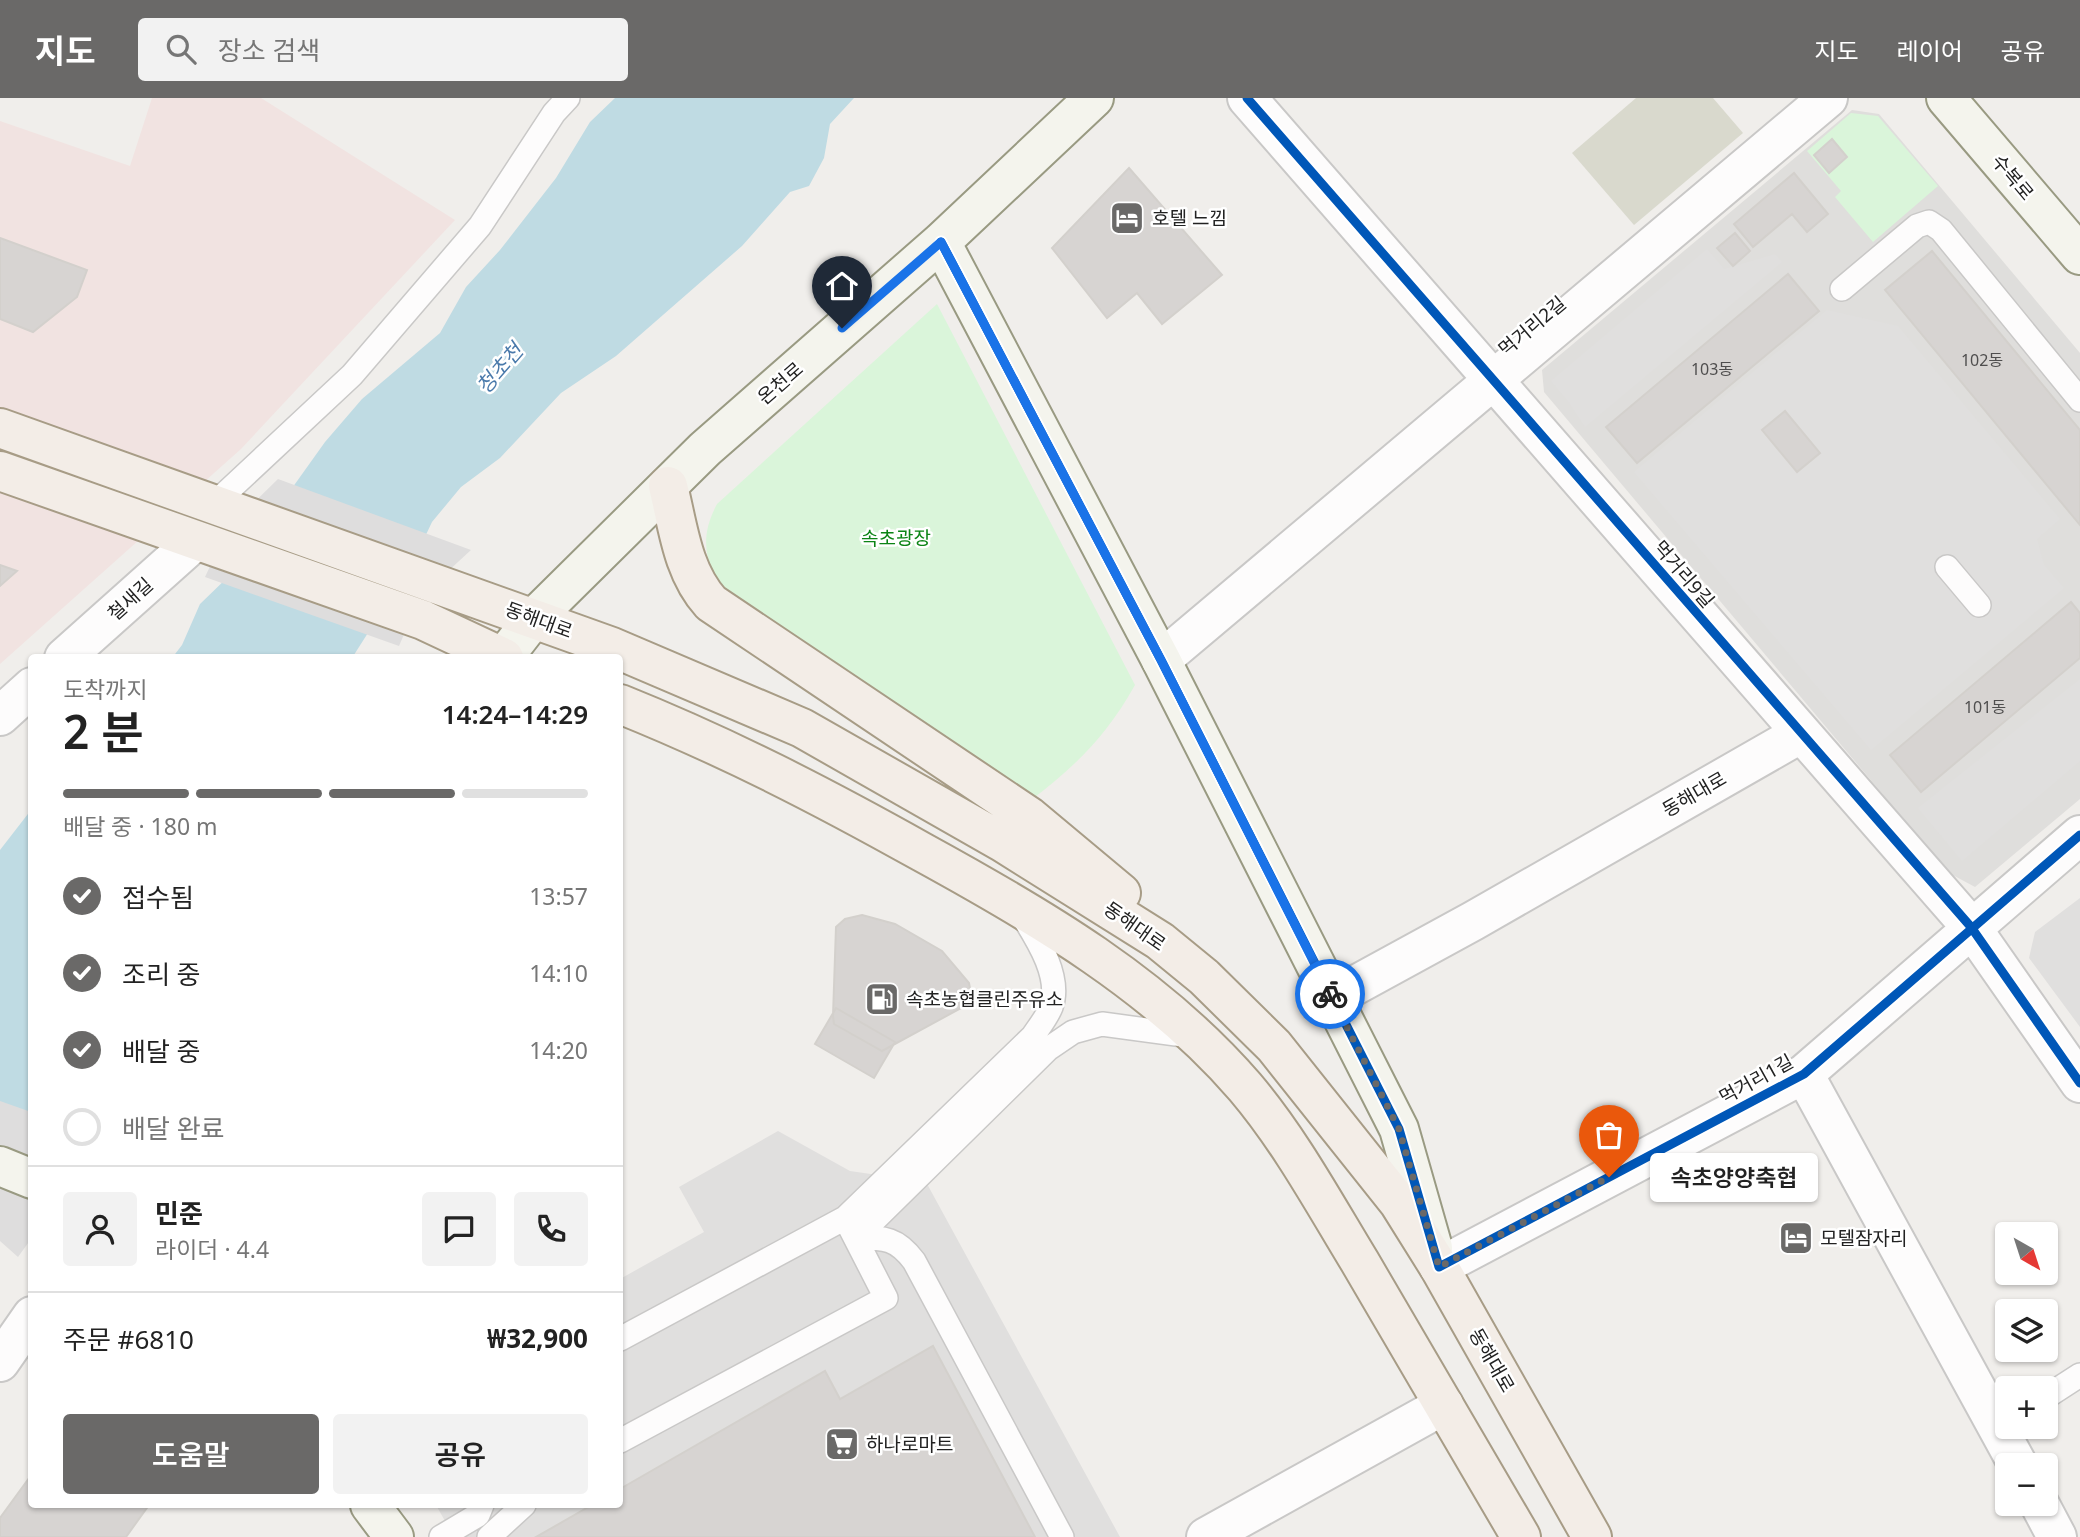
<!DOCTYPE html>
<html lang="ko">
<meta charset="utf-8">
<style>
:root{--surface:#fff;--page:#f2f2f2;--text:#222;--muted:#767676;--line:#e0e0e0;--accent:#6a6968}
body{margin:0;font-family:"Noto Sans","Noto Sans KR",sans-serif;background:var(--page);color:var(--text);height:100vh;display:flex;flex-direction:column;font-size:26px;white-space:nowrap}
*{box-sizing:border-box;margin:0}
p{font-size:23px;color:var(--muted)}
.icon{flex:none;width:38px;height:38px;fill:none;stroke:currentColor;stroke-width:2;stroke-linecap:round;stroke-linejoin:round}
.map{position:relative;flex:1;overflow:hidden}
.drawer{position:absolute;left:28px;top:556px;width:595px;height:854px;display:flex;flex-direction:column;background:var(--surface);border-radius:7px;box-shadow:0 2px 5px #0004}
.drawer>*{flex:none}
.needle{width:46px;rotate:141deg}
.buttons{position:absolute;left:1995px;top:1124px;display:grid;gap:14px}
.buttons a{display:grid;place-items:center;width:63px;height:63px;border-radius:7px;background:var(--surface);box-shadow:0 2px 5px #0004;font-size:35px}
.pin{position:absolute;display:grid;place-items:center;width:60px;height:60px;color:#fff;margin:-72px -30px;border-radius:50% 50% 50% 0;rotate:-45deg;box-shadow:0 0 7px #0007}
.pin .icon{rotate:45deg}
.courier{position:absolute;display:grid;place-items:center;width:70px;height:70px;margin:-35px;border:5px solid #1a73e8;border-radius:50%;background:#fff;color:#222;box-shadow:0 2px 9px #0007}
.bubble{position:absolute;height:49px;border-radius:7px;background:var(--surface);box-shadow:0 2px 5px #0004;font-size:23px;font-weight:600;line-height:49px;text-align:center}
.head em{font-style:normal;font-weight:600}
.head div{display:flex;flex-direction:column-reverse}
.head{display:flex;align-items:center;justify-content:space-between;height:119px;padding:0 35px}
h1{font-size:46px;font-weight:600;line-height:52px}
.bar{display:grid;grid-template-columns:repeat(4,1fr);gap:10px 7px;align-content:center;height:84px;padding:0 35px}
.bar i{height:9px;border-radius:5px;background:var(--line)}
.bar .selected{background:var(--accent)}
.bar p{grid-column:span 4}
.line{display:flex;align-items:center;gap:18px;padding:0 35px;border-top:2px solid var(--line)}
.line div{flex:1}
.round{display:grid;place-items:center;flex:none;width:74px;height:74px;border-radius:7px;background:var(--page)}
ol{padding:0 35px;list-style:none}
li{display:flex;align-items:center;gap:21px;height:77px}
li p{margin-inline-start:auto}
li .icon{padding:7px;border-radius:50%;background:var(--accent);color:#fff;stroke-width:4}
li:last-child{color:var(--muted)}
li i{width:38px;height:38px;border:4px solid var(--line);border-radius:50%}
.action{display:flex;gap:14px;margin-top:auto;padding:14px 35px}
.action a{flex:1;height:80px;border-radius:7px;background:var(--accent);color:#fff;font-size:28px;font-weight:600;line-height:80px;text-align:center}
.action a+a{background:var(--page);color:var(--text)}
header{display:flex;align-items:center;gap:42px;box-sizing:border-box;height:98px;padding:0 35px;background:var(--accent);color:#fff}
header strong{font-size:33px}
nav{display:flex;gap:38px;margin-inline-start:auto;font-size:24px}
.search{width:490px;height:63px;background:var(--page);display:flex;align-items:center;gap:18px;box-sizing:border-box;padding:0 24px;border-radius:7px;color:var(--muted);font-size:26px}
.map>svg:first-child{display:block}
.residential{fill:#dfdedc}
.commercial{fill:#f1e3e1}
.construction{fill:#d9d9cd}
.park{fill:#daf5da}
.parking{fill:#e0dfde}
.water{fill:#bfdbe3}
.pier{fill:#dedddd}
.building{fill:#d7d4d2;stroke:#d3d0cc;stroke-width:2}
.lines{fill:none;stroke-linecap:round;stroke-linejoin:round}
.lane-casing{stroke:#c9c8c7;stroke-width:26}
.street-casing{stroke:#c9c8c7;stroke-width:42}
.secondary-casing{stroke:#999a82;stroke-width:42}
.primary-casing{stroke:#a79c86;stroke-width:42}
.lane{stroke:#fdfcfc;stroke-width:23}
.street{stroke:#fdfcfc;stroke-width:38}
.secondary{stroke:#f4f4ed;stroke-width:38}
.primary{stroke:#f3ede7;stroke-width:38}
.cycleway-casing{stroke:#fff;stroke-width:13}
.cycleway{stroke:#0057b8;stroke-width:9}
.done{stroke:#6a6968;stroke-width:7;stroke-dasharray:0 12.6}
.route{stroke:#1a73e8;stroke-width:9}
.labels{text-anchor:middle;stroke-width:5;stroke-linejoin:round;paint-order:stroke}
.number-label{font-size:16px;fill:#4f4e4e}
.street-label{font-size:19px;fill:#222;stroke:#fff}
.poi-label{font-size:19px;fill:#222;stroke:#fff;text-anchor:start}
.park-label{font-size:19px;fill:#0c8416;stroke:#fff}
.water-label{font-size:21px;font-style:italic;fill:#4a7aab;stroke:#fff}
</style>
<header>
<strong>지도</strong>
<div class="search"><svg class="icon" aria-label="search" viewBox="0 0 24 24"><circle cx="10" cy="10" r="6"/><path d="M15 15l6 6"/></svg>장소 검색</div>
<nav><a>지도</a><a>레이어</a><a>공유</a></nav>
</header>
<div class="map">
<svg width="2080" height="1439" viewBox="0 0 2080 1439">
<rect width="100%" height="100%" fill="#f0eeeb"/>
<path class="residential" d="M1852 12 1879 16 2080 255V701L1975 789 1949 775 1544 294 1542 272Z"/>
<path class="commercial" d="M152 0H261L455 122 241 351 0 566V23L130 68Z"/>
<path class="construction" d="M1636 0H1713L1743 35 1634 127 1572 55Z"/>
<path class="park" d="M1851 15 1878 18 1938 88 1873 144 1835 99 1841 93 1807 53Z
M937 206 1135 587C1107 637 1077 667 1031 702L727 502C707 467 697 444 717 406Z"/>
<path class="parking" d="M1707 151 1724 171 1775 156 1782 164 1585 329 1568 303 1551 283Z
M1827 212 1898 228 2060 421 2037 441 2044 467 2064 490 1871 652 1634 374Z
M2080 581V663L1962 763 1918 710Z
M2080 800V929L2029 860 2035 834Z
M778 1033 850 1073 926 1084 1120 1439H1035L933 1248 840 1301 824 1273 620 1391V1181L704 1134 679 1089Z
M436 1407H592L536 1439H454Z"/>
<path class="water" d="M615 0H854L830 26 824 60 809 88 790 94 742 148 616 258 561 295 500 360 461 389 432 424 413 464 352 560H172L182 547 200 506 230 477 325 344 362 301 440 235 466 189 500 152 556 80 590 24Z
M31 712V1010L0 1049V752Z"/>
<path class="pier" d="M278 381 471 452 420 499 399 548 205 479 228 430Z
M0 1003 31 1014V1141L18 1159 0 1143Z"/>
<path class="building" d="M1832 41 1847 59 1829 75 1814 57Z
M1129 70 1222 177 1162 226 1137 195 1107 220 1052 150Z
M1794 75 1828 116 1807 134 1792 116 1753 149 1734 126Z
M1735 135 1750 153 1733 168 1717 150Z
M0 140 87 172 77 199 33 234 0 221Z
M1932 153 2080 332V427L1885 192Z
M1788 176 1819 213 1637 365 1606 329Z
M1785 313 1820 355 1797 374 1762 332Z
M0 467 17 473 0 488Z
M2071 504 2080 515V560L1921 694 1890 657Z
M862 817 895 826 942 853 969 885 971 896 963 909 882 953 834 926 833 918 836 829 845 821Z
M836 910 895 944 874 980 815 946Z
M933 1248 1035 1439H536L592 1407H620V1391L825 1273 840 1301Z
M32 1376V1407H149L126 1439H0V1420Z"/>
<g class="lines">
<g class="lane-casing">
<path id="lane" d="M1842 191 1917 128 1929 124 1941 132 2080 302
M214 406 352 277 480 128 554 15 568 0
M1947 469 1979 507
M845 1120 1033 938C1039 929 1047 919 1051 909 1062 879 1037 841 1022 817
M856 1140 1048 951 1073 934 1102 926 1191 938
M856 1140C884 1140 896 1139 914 1163L1062 1439
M620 1241 845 1120 886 1200 620 1343
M2046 1299 2080 1277
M441 1439 478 1417 482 1407
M489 1439 524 1407"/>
</g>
<g class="street-casing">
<path id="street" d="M1247 0 1971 829 2080 985
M64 560 195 443
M1161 562 1828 0
M0 618 32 589
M1332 900 1473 823 1800 636
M1804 976 2018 1367
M1439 1169 1804 976 2080 737
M0 1264 32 1218
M2039 1405 2057 1439
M1206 1439 1444 1307"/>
</g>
<g class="secondary-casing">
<path id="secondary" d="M1946 0 2080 157
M941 144 1161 562 1399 1031 1433 1150
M503 560 534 520 705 351 941 144 1094 0
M0 1068 32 1081
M370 1407 394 1439"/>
</g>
<g class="primary-casing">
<path id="primary" d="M0 330 612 549 802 630 1002 744 1160 843 1204 879 1274 948 1399 1105 1439 1169 1592 1439
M0 373 423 522 504 560
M668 388C678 428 682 473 711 505L1030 719 1121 795
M620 606C727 649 822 698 922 754 1039 818 1157 887 1245 989 1290 1042 1324 1105 1360 1164 1414 1255 1467 1347 1521 1439"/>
</g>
<use href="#lane" class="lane"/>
<use href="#street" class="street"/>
<use href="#secondary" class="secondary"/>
<use href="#primary" class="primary"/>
<g class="cycleway-casing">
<path id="cycleway" d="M1247 0 1971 829 2080 985
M941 144 1161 562 1399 1031 1439 1169 1804 976 2080 737"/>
</g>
<use href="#cycleway" class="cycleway"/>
</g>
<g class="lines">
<path class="done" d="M1330 896 1399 1031 1439 1169 1609 1079"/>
<path class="route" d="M842 230 941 144 1161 562 1330 896"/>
</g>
<defs>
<g id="hotel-square" transform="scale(1.75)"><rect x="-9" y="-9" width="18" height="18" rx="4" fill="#6a6968" stroke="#fff"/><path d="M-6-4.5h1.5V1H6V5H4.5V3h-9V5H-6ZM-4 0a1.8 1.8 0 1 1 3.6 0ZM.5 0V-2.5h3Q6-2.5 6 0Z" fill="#fff"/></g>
<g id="fuel-square" transform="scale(1.75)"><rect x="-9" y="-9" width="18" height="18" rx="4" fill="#6a6968" stroke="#fff"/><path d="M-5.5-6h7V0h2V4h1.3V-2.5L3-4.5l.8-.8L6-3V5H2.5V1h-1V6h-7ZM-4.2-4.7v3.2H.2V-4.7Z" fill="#fff"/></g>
<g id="supermarket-square" transform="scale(1.75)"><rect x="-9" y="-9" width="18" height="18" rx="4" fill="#6a6968" stroke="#fff"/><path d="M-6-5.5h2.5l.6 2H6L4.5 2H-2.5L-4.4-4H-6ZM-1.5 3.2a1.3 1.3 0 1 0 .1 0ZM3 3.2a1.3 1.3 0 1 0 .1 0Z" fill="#fff"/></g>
</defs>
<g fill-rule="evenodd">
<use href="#hotel-square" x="1127" y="120"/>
<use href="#fuel-square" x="882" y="901"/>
<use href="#hotel-square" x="1796" y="1140"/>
<use href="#supermarket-square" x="842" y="1346"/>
</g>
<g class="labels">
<g class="number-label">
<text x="1982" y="268">102동</text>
<text x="1712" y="277">103동</text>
<text x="1985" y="615">101동</text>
</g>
<g class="street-label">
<text transform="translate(2013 79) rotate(50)" y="7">수복로</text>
<text transform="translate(1532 228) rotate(-40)" y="7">먹거리2길</text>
<text transform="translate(780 285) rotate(-41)" y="7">온천로</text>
<text transform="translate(1684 476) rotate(49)" y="7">먹거리9길</text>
<text transform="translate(130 501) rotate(-42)" y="7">철새길</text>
<text transform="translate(539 522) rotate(20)" y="7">동해대로</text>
<text transform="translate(1694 696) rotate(-30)" y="7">동해대로</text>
<text transform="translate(1135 828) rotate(35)" y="7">동해대로</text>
<text transform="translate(1756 981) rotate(-29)" y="7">먹거리1길</text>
<text transform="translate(1492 1262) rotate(60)" y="7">동해대로</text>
</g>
<g class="poi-label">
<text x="1152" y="127">호텔 느낌</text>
<text x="906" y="908">속초농협클린주유소</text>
<text x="1820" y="1147">모텔잠자리</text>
<text x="866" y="1353">하나로마트</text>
</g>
<g class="park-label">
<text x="896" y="447">속초광장</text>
</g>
<g class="water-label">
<text transform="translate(500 271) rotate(-49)" y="7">청초천</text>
</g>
</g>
</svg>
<div class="buttons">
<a><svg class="needle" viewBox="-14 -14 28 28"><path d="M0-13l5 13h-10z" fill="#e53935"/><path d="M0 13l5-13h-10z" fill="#767676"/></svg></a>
<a><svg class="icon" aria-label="layers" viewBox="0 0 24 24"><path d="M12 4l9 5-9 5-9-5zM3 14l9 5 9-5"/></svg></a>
<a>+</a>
<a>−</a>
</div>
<div class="pin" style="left:1609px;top:1079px;background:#ea580c"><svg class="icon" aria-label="bag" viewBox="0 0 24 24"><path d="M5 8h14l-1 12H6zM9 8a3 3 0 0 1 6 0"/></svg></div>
<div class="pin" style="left:842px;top:230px;background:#1f2937"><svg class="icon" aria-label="home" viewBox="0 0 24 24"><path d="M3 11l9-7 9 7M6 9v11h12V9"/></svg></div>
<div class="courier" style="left:1330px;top:896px"><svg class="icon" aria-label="bike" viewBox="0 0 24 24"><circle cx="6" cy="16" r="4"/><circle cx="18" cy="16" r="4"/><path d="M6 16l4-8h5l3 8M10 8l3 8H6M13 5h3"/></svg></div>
<div class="bubble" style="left:1650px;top:1055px;width:168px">속초양양축협</div>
<section class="drawer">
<div class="head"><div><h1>2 분</h1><p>도착까지</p></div><em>14:24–14:29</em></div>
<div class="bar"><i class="selected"></i><i class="selected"></i><i class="selected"></i><i></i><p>배달 중 · 180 m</p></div>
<ol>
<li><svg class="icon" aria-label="check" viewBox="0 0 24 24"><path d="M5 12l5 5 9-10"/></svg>접수됨<p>13:57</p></li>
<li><svg class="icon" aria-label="check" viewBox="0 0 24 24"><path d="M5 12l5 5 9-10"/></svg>조리 중<p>14:10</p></li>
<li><svg class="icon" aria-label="check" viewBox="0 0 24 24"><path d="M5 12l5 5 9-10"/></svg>배달 중<p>14:20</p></li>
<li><i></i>배달 완료</li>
</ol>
<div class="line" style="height:126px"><a class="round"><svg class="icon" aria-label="person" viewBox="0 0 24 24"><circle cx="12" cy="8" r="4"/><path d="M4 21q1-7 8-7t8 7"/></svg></a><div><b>민준</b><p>라이더 · 4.4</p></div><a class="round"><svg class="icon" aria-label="chat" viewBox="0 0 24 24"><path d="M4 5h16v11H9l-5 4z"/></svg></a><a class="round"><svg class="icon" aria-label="phone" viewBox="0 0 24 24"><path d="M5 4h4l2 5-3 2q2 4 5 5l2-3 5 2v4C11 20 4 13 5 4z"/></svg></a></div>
<div class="line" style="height:91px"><div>주문 #6810</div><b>₩32,900</b></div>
<div class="action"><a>도움말</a><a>공유</a></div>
</section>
</div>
